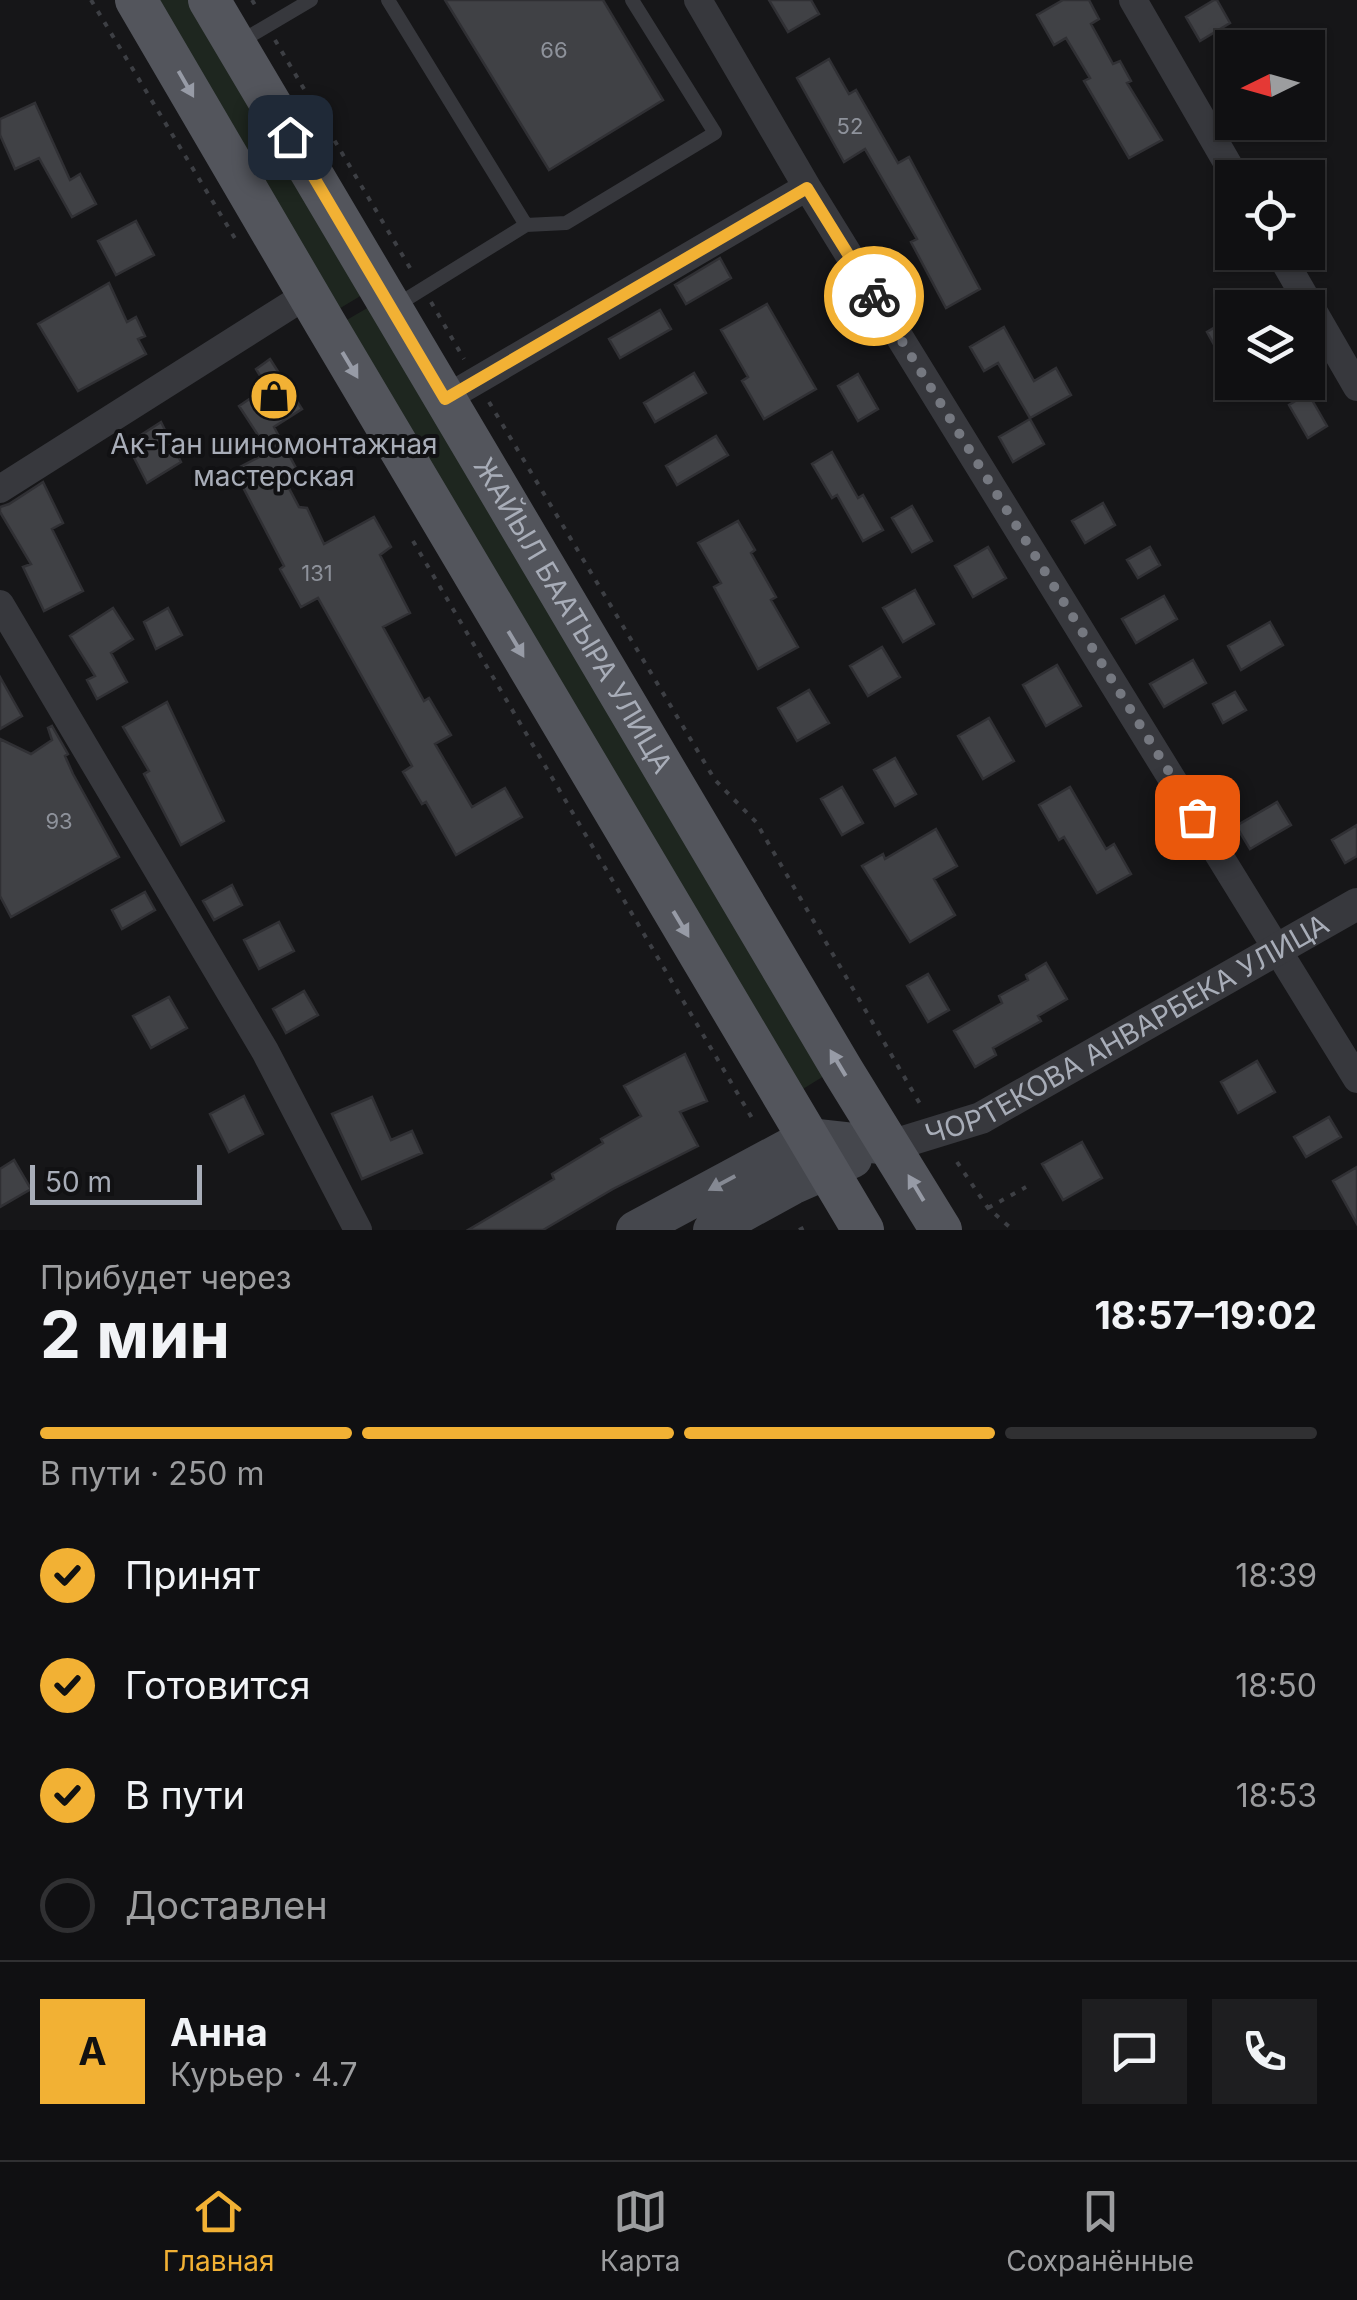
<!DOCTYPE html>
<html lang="ru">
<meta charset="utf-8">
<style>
:root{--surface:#101012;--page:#1e1e20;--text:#f1f3f6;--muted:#9c9d9f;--line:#303032;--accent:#f2b134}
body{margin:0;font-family:Inter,sans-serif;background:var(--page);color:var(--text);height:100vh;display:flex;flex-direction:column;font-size:38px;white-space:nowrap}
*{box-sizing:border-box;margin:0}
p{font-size:32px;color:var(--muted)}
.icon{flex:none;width:55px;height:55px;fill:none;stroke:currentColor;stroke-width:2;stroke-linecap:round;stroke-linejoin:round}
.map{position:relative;height:1230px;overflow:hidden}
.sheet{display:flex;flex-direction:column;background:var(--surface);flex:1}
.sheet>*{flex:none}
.needle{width:65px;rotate:265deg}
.controls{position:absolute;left:1215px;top:30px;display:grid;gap:20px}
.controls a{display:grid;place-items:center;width:110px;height:110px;border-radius:0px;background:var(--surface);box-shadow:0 2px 8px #0004,0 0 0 2px var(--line);font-size:50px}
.scale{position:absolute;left:30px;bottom:25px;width:172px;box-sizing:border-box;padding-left:10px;border:5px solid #a8adb8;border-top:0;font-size:28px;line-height:35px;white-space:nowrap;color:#a8adb8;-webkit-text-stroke:8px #111113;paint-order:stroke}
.pin{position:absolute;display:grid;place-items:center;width:85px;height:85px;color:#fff;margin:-42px;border-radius:20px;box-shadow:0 5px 15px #0006}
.courier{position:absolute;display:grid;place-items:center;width:100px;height:100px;margin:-50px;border:8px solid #f2b134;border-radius:50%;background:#fff;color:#222;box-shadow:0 2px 12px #0007}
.head em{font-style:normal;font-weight:700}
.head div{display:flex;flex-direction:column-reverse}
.head{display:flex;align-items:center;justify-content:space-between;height:170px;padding:0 40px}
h1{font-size:65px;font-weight:700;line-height:75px}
.bar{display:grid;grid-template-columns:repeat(4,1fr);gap:15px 10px;align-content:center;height:120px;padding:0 40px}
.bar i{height:12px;border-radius:8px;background:var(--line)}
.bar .current{background:var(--accent)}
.bar p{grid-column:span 4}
.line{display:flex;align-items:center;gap:25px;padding:0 40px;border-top:2px solid var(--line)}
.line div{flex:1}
.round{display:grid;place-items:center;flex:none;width:105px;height:105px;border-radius:0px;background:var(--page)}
ol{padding:0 40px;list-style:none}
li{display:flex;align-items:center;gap:30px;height:110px}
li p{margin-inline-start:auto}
li .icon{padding:10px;border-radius:50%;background:var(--accent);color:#111;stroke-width:4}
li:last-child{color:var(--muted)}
li i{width:55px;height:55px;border:5px solid var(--line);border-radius:50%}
.tabs{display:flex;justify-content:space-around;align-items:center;height:140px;border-top:2px solid var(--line);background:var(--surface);font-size:28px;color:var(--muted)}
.tabs a{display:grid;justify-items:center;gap:5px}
.tabs .current{color:var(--accent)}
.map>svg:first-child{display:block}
.green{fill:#1e261f}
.building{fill:#404145;stroke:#303034;stroke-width:2.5}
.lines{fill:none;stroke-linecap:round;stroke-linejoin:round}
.path{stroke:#3d3f44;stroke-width:4;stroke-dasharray:5 8;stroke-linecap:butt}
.service{stroke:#37383d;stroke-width:14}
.minor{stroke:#37383d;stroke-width:28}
.tertiary{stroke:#37383d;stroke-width:32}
.secondary{stroke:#45474d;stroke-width:38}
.primary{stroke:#53555c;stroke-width:42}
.oneway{fill:#979ba6}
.oneway2{fill:#858993}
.done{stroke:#757880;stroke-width:10;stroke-dasharray:0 18}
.route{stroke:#f2b134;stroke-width:12}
.labels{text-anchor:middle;stroke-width:8;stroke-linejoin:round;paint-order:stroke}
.number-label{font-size:22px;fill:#8e929b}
.poi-label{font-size:28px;fill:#a8adb8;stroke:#111113}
.street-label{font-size:28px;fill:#a8adb8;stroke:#111113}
</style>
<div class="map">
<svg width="1357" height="1230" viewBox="0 0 1357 1230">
<rect width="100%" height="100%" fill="#161618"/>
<path class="green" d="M155 0H190L362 295 337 310Z
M369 307 824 1076 798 1092 345 321Z"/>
<path class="building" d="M445 0H603L663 100 549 170Z
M769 0H811L819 14 788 32Z
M1063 0H1089L1099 19 1091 24 1113 64 1120 61 1131 81 1127 83 1162 140 1129 158 1084 81 1090 78 1066 38 1054 45 1037 15Z
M1214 0H1217L1230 23 1200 41 1186 17Z
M829 59 849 94 856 90 898 163 909 157 980 289 946 308 911 242 917 239 865 149 844 162 797 78Z
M35 103 70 180 80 174 96 204 72 217 39 158 15 169 0 135V119Z
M136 221 154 255 116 275 98 241Z
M720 258 731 278 686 304 675 285Z
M109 283 127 322 136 317 145 336 138 339 146 354 78 391 38 324Z
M767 304 816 389 764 419 742 381 748 377 721 330Z
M660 310 671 329 620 358 609 339Z
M1232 317V377L1207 332Z
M1004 327 1034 381 1056 368 1071 395 1030 418 998 363 984 371 970 347Z
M270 359 302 409 274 427 296 468 282 475 299 507 307 508 324 544 374 517 391 547 380 555 410 613 383 627 424 701 429 698 451 735 435 744 472 807 505 788 522 817 456 855 426 802 422 804 403 772 412 766 318 598 301 607 280 569 284 566 234 470 269 452 239 406 267 387 256 369Z
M694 373 706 393 655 422 644 403Z
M858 374 878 409 858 421 838 386Z
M1308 393 1327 426 1308 438 1289 405Z
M1030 419 1044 444 1013 462 999 437Z
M161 422 181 462 147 483 127 444Z
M716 436 728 455 677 485 666 466Z
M832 452 858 498 863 495 883 530 863 541 837 495 832 498 812 464Z
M43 482 63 523 52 529 83 591 44 611 23 567 31 564 0 512V507L9 504Z
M1103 503 1115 525 1085 543 1072 521Z
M912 506 932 541 912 552 892 518Z
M738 521 755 550 751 553 776 597 771 600 798 647 758 669 714 587 721 583 698 543Z
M988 547 1006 578 973 597 955 566Z
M1150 547 1160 565 1138 578 1127 560Z
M915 590 934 624 903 642 883 608Z
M1164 596 1177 619 1136 643 1122 619Z
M113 608 133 639 111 653 127 682 97 699 87 680 95 676 70 636Z
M168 608 182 635 156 649 144 622Z
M1270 622 1283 645 1241 670 1228 646Z
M882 647 900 677 868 696 850 666Z
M1193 660 1206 683 1164 707 1150 684Z
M1057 665 1081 706 1046 726 1023 685Z
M0 677 22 716 0 729Z
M809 690 829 723 797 741 778 708Z
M1235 692 1246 710 1223 723 1213 704Z
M167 702 224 821 181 845 144 774 149 771 123 727Z
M989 718 1014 761 983 779 958 736Z
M52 726 68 754 65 756 73 774 119 857 11 917 0 896V739L31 754 52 740 48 728Z
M895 758 916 794 895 806 874 770Z
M842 787 863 823 842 835 821 799Z
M1070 787 1106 849 1114 844 1131 874 1097 893 1064 837 1059 840 1039 805Z
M1277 802 1291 825 1250 849 1236 826Z
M1357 825V856L1345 863 1332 840Z
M936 829 957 866 934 879 955 915 910 942 862 866 883 854 885 859Z
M232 885 242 905 214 920 203 901Z
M145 892 155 910 122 929 112 910Z
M279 922 294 951 259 969 244 940Z
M1046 963 1067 999 1038 1016 1041 1021 993 1048 996 1055 975 1067 954 1031 1002 1003 999 996 1028 980 1026 975Z
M928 974 949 1010 928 1022 907 986Z
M304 991 318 1015 286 1033 273 1009Z
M169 997 187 1028 151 1048 133 1016Z
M685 1054 707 1101 680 1112 698 1146 613 1189 543 1230H468L554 1179 552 1174 603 1143 601 1139 641 1116 624 1086Z
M1257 1061 1275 1092 1238 1113 1221 1082Z
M244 1096 263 1134 229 1152 210 1114Z
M372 1097 391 1140 412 1131 422 1153 362 1179 332 1114Z
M1329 1117 1341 1137 1306 1157 1294 1137Z
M1082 1142 1102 1178 1063 1200 1042 1164Z
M14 1160 31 1189 0 1207V1169Z
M1357 1167V1224L1333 1181Z"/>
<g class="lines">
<path class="path" d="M91 0 236 240
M252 0 258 10
M275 40 413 273
M431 302 464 359
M489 402 715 780 756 822 920 1104
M413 541 752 1118
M957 1162 988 1208 1013 1230
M988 1208 1026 1187
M799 1230 807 1226"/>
<path class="service" d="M388 0 526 225 397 305
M238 43 311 0
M526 225 566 223 715 133 632 0"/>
<path class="minor" d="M698 0 807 187 1357 1079
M1133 0 1236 178
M1279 252 1357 387
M445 399 807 187
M0 489 308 294
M0 604 265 1051 358 1230"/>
<path class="tertiary" id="s1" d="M890 1146 981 1118 1357 904"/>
<path class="secondary" d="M635 1230 808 1137 890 1146
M712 1230 792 1186 853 1159"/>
<g class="primary">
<path d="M136 0 325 323 863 1230"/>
<path id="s2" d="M209 0 843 1071 941 1230"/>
</g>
</g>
<defs><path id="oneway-solid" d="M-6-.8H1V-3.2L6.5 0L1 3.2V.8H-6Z" transform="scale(2.5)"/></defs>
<g class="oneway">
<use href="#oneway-solid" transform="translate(186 84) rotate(60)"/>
<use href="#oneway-solid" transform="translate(350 365) rotate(59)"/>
<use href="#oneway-solid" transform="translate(516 644) rotate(59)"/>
<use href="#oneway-solid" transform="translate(681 924) rotate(59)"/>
<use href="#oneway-solid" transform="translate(838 1063) rotate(-121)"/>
<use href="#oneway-solid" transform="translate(916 1188) rotate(-121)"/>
</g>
<use class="oneway2" href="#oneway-solid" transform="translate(722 1183) rotate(152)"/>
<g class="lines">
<path class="done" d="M874 296 1197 817"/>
<path class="route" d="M290 137 445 399 807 188 874 296"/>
</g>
<defs>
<g id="shop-disc" transform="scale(2.5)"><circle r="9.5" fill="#f2b134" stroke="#111113"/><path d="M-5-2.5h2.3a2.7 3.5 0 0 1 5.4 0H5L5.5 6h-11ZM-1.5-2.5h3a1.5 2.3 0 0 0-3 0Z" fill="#111"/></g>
</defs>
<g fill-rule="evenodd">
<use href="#shop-disc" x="274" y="396"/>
</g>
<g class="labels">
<g class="number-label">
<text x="554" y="58">66</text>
<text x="850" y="134">52</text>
<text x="317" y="581">131</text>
<text x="59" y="829">93</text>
</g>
<g class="poi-label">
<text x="274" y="454">Ак-Тан шиномонтажная<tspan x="274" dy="32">мастерская</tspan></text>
</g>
<g class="street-label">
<text dy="10" stroke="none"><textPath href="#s2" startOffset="715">ЖАЙЫЛ БААТЫРА УЛИЦА</textPath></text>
<text dy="10" stroke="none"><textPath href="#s1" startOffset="265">ЧОРТЕКОВА АНВАРБЕКА УЛИЦА</textPath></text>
</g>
</g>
</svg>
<div class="controls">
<a><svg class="needle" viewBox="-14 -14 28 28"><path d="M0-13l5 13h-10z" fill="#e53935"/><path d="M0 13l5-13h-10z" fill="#9c9d9f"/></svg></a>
<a><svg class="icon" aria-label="locate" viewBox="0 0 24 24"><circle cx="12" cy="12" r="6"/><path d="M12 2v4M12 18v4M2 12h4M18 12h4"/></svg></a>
<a><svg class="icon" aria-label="layers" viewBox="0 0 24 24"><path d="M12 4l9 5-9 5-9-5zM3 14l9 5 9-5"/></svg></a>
</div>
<div class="scale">50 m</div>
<div class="pin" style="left:1197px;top:817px;background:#ea580c"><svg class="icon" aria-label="bag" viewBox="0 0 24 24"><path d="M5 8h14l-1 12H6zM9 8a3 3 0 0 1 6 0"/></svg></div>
<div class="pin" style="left:290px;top:137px;background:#1f2937"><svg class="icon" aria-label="home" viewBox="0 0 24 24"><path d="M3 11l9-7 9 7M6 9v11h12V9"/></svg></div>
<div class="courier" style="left:874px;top:296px"><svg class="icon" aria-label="bike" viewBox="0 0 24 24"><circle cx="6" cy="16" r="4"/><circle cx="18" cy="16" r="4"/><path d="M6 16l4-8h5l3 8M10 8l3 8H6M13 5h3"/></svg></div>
</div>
<section class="sheet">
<div class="head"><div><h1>2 мин</h1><p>Прибудет через</p></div><em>18:57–19:02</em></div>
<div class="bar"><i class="current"></i><i class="current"></i><i class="current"></i><i></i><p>В пути · 250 m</p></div>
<ol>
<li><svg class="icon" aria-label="check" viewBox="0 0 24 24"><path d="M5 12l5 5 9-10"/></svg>Принят<p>18:39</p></li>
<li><svg class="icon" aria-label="check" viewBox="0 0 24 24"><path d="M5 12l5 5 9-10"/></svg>Готовится<p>18:50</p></li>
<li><svg class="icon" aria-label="check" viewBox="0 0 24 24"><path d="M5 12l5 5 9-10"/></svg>В пути<p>18:53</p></li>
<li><i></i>Доставлен</li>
</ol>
<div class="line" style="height:180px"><b class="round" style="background:var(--accent);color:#111">А</b><div><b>Анна</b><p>Курьер · 4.7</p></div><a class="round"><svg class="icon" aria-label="chat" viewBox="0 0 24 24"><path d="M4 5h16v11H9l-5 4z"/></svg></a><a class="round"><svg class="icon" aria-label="phone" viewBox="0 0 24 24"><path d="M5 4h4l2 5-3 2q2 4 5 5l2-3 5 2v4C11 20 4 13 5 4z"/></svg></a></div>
</section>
<nav class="tabs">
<a class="current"><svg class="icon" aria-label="home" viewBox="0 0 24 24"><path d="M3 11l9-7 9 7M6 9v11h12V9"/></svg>Главная</a>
<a><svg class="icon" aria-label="map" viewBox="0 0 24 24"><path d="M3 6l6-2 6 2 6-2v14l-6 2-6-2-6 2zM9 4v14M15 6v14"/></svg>Карта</a>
<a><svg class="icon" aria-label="saved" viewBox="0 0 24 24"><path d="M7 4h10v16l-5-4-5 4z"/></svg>Сохранённые</a>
</nav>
